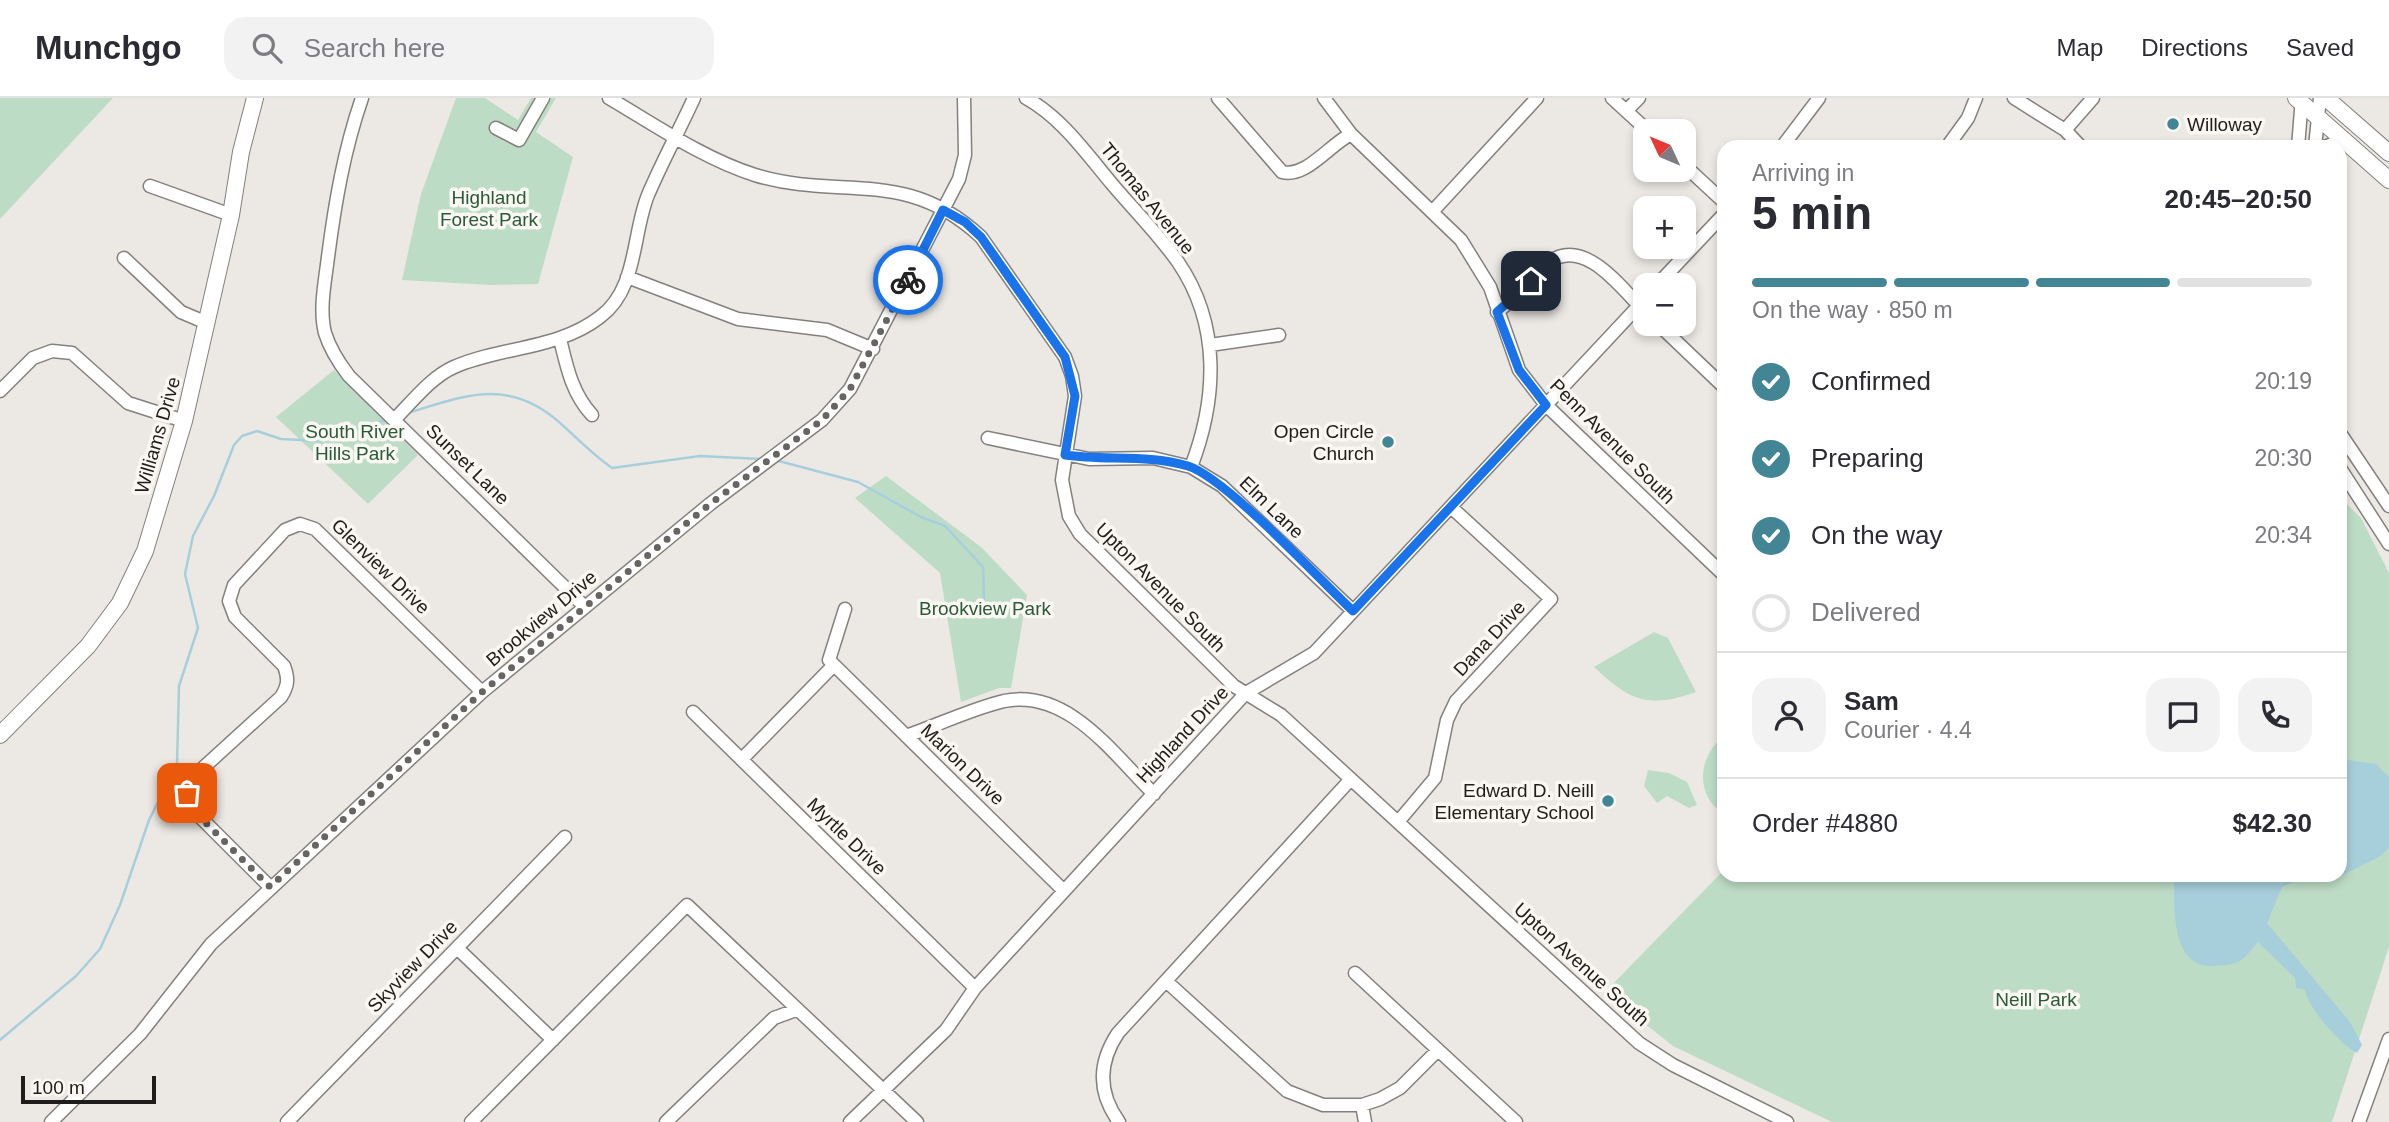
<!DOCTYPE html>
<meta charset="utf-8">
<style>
:root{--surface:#fff;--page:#f2f2f3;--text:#2b2b33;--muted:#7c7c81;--line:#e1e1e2;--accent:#428595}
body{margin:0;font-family:Arial,sans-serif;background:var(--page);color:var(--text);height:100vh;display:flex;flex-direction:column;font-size:26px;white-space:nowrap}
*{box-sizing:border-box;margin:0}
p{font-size:23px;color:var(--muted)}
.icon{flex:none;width:38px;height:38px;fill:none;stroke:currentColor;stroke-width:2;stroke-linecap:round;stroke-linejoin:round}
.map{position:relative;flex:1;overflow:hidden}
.panel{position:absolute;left:1717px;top:42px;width:630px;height:742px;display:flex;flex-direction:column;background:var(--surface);border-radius:21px;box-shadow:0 4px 10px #0003}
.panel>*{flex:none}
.needle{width:46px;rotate:314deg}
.controls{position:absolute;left:1633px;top:21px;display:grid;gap:14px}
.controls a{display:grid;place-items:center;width:63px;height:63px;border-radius:14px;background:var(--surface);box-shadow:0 4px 10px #0003;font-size:35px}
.scale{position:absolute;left:21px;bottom:18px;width:135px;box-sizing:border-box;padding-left:7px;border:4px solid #1f1d1c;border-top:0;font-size:19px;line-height:24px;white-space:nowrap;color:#1f1d1c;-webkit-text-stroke:5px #faf6f2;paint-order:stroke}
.pin{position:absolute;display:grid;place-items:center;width:60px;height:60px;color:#fff;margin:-30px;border-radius:14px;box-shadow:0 4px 10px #0006}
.courier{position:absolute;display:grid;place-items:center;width:70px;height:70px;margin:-35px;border:5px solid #1a73e8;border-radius:50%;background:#fff;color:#222;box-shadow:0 2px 9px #0007}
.headline em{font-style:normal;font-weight:600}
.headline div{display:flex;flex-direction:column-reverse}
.headline{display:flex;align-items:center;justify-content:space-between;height:119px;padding:0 35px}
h1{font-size:46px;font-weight:600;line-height:52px}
.bar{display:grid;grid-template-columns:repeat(4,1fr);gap:10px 7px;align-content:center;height:84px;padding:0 35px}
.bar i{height:9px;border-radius:5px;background:var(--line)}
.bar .on{background:var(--accent)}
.bar p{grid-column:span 4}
.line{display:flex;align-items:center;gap:18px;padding:0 35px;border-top:2px solid var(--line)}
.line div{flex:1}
.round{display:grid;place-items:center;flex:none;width:74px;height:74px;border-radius:21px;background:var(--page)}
ol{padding:0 35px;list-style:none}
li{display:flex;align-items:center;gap:21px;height:77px}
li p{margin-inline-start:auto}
li .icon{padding:7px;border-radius:50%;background:var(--accent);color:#fff;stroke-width:4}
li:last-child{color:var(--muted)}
li i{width:38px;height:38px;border:4px solid var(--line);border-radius:50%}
header{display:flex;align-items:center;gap:42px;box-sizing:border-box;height:98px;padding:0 35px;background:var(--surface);border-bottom:2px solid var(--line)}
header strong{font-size:33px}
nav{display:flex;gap:38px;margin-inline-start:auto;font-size:24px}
.search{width:490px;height:63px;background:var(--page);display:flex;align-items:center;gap:18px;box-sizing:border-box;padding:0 24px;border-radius:21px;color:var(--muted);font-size:26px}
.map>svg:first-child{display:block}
.green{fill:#bddcc5}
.water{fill:#a7cfdb}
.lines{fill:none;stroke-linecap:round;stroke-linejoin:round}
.stream{stroke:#a7cfdb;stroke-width:2.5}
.minor-casing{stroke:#84807d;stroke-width:15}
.major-casing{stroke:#84807d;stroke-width:18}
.minor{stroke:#fff;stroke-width:12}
.major{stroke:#fff;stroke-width:16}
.done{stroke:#676462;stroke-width:7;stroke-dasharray:0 12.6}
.route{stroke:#1a73e8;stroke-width:9}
.poi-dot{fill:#428595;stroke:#faf6f2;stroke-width:2.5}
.labels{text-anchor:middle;stroke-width:7;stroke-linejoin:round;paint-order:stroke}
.poi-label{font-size:19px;fill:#1f1d1c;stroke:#faf6f2;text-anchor:end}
.park-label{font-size:19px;fill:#2a5a3a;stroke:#faf6f2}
.street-label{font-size:19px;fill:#1f1d1c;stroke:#faf6f2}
</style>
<header>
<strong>Munchgo</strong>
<div class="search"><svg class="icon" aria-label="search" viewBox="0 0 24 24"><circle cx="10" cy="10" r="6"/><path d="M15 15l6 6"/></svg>Search here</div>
<nav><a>Map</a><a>Directions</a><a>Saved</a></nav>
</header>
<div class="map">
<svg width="2389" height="1024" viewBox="0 0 2389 1024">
<rect width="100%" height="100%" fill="#ece9e5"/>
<path class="green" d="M0 0H113L0 121Z
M456 0H485L518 22 531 0H556L536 34 573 59 538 186 491 187 402 182 421 96Z
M334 272 418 357 368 406 276 319Z
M886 378 981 449 1027 497 1011 590H999L961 604 940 475 855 400Z
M2340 399 2361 420 2389 475V849L2332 1024H1832L1673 948 1605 894 1724 772V777H2340Z
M1654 534 1668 540 1696 594C1648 611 1630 603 1594 569Z
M1724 638V716C1694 697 1698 658 1724 638Z
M1648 672 1669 675 1687 684 1697 707 1689 710 1667 698 1657 705 1644 688Z"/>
<path class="water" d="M2340 661 2376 666 2389 679V750L2379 759 2343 777 2340 776Z
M2174 777H2309L2282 789 2267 825 2350 924 2362 947 2357 955C2341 947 2307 909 2305 892L2296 890 2295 880 2258 844C2241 864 2242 866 2215 868 2169 871 2175 808 2174 777Z"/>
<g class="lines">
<path class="stream" d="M408 315C464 298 508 279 559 324 577 340 592 356 612 370L700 358 761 361
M775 362 858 384 921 419 945 428 983 469 984 501
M0 942 76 878 100 851 120 807 149 722 177 666 179 588 198 530 185 476 193 438 214 398 234 347 242 338 257 333 281 341 320 343 388 321"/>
<g class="minor-casing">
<path id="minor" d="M362 0C344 52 335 105 328 159 325 184 319 211 325 235 330 251 339 265 349 278L585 509
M609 0C655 27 704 61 755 77 840 103 905 68 981 139L1065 259 1072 278 1075 298 1062 382 1069 418 1080 436 1234 588 1281 617 1639 945 1673 967 1787 1024
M1026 0C1062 20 1086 55 1112 86 1134 112 1159 137 1178 164 1221 227 1217 301 1191 369
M1218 0 1282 74C1306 80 1328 48 1351 36L1461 142 1490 189 1519 272 1546 307 1724 477
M1324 0 1351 36
M1612 0 1648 33
M2014 0 2065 32 2081 49
M1626 13 1639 0
M496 30 519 42 543 0
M2065 32 2093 0
M1782 49 1819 0
M1947 49 1968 20 1976 0
M2298 49 2302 0
M2315 49 2320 0
M2325 49 2339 43 2349 45
M1684 67 1724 104
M150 88 231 117
M1432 114 1537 0
M124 160 181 214 207 225
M627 179 738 221 827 232 873 251
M1657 187 1724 116
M1497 214C1517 200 1529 180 1548 165 1584 137 1622 191 1645 214
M1658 226 1724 289
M560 241C567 270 572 295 592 317
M1210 247 1279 237
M0 293 33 260 52 253 72 255 128 305 184 323
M394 322C412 304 431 279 454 269 502 248 557 252 600 219 638 191 632 136 648 97 662 64 679 33 694 0
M2340 335 2389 408
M988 340 1089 361 1153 360 1191 369 1222 388 1353 513
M2340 370 2389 446
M845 511 829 562 1064 793
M693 614 975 890
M906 638C938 627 971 611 1004 603 1068 590 1113 656 1154 696
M742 661 834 567
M1398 724 1435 680 1447 622 1456 603 1551 501 1451 409
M270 789 191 710 187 695 193 679 281 599C288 588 289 581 284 568L235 519 229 503 234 487 285 432 300 426 315 431 482 594
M457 850 553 942
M1355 875 1516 1024
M1166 883 1287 993 1323 1007H1362L1380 1001 1400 990 1438 952
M1362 1007 1365 1024
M51 1024 140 936 211 846 482 594 710 406 822 322 850 291 959 81 965 57 964 0
M287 1024 565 739
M471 1024 687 807 917 1024
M666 1024 774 920 796 912
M850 1024 946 932 975 890 1233 609 1246 595 1314 555 1645 201
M1119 1024C1098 995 1098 965 1118 935L1351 681
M2359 1024 2389 941"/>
</g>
<g class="major-casing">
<path id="major" d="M2296 0 2389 82
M2326 0 2389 55
M0 637 88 548 120 505 145 453 184 323 231 117 241 54 255 0"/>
</g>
<use href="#minor" class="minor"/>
<use href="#major" class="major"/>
</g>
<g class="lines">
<path class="done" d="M187 695 191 710 270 789 482 594 710 406 822 322 850 291 908 182"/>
<path class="route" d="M908 182 943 112 965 124 981 139 1065 259 1075 298 1065 357C1106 363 1147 356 1188 368 1226 380 1319 481 1353 513L1546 307 1519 272 1497 214 1531 183"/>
</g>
<g class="poi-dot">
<circle cx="2173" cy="26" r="7"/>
<circle cx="1388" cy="344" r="7"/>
<circle cx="1608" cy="703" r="7"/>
</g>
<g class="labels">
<g class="poi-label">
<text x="2187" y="33" text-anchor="start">Willoway</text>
<text x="1374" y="340">Open Circle<tspan x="1374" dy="22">Church</tspan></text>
<text x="1594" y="699">Edward D. Neill<tspan x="1594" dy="22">Elementary School</tspan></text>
</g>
<g class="park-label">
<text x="489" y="106">Highland<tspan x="489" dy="22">Forest Park</tspan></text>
<text x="355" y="340">South River<tspan x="355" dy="22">Hills Park</tspan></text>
<text x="985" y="517">Brookview Park</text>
<text x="2036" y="908">Neill Park</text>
</g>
<g class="street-label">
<text transform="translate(1148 100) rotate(51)" y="7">Thomas Avenue</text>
<text transform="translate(157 337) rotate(-74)" y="7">Williams Drive</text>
<text transform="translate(1613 343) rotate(45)" y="7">Penn Avenue South</text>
<text transform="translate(468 366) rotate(44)" y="7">Sunset Lane</text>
<text transform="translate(1272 409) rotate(44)" y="7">Elm Lane</text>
<text transform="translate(381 468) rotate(44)" y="7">Glenview Drive</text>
<text transform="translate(1161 489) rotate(45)" y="7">Upton Avenue South</text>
<text transform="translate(541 520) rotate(-40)" y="7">Brookview Drive</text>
<text transform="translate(1489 540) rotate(-47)" y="7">Dana Drive</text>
<text transform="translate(1182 636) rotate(-47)" y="7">Highland Drive</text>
<text transform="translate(963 666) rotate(44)" y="7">Marion Drive</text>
<text transform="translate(847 738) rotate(44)" y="7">Myrtle Drive</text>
<text transform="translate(1582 866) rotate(42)" y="7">Upton Avenue South</text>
<text transform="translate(412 868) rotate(-46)" y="7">Skyview Drive</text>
</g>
</g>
</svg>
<div class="controls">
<a><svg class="needle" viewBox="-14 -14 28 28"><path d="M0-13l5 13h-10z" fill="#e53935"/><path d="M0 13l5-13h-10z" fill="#7c7c81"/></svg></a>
<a>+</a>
<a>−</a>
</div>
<div class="scale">100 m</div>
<div class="pin" style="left:187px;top:695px;background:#ea580c"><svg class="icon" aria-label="bag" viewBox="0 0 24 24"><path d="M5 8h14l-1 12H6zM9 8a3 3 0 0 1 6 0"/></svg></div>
<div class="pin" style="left:1531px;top:183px;background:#1f2937"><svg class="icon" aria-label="home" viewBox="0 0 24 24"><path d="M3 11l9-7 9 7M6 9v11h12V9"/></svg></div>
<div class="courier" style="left:908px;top:182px"><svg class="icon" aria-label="bike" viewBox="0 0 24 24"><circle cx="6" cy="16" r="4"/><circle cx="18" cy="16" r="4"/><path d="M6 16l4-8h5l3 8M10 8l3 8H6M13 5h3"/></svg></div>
<section class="panel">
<div class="headline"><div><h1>5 min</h1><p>Arriving in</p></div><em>20:45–20:50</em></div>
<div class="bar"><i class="on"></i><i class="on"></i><i class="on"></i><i></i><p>On the way · 850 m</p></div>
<ol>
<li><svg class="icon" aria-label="check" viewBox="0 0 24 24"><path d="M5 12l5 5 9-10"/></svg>Confirmed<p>20:19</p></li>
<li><svg class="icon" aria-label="check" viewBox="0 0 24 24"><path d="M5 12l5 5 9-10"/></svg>Preparing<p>20:30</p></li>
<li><svg class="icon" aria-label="check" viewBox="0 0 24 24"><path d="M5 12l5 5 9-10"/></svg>On the way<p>20:34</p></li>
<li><i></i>Delivered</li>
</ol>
<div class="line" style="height:126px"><a class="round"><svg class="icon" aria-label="person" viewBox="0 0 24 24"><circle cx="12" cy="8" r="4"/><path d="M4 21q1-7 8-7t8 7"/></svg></a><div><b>Sam</b><p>Courier · 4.4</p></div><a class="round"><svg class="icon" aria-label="chat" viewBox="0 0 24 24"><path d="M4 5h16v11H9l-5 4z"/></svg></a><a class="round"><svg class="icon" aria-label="phone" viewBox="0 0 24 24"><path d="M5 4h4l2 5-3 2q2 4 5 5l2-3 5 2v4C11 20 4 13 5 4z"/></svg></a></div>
<div class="line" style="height:91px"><div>Order #4880</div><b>$42.30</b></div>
</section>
</div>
